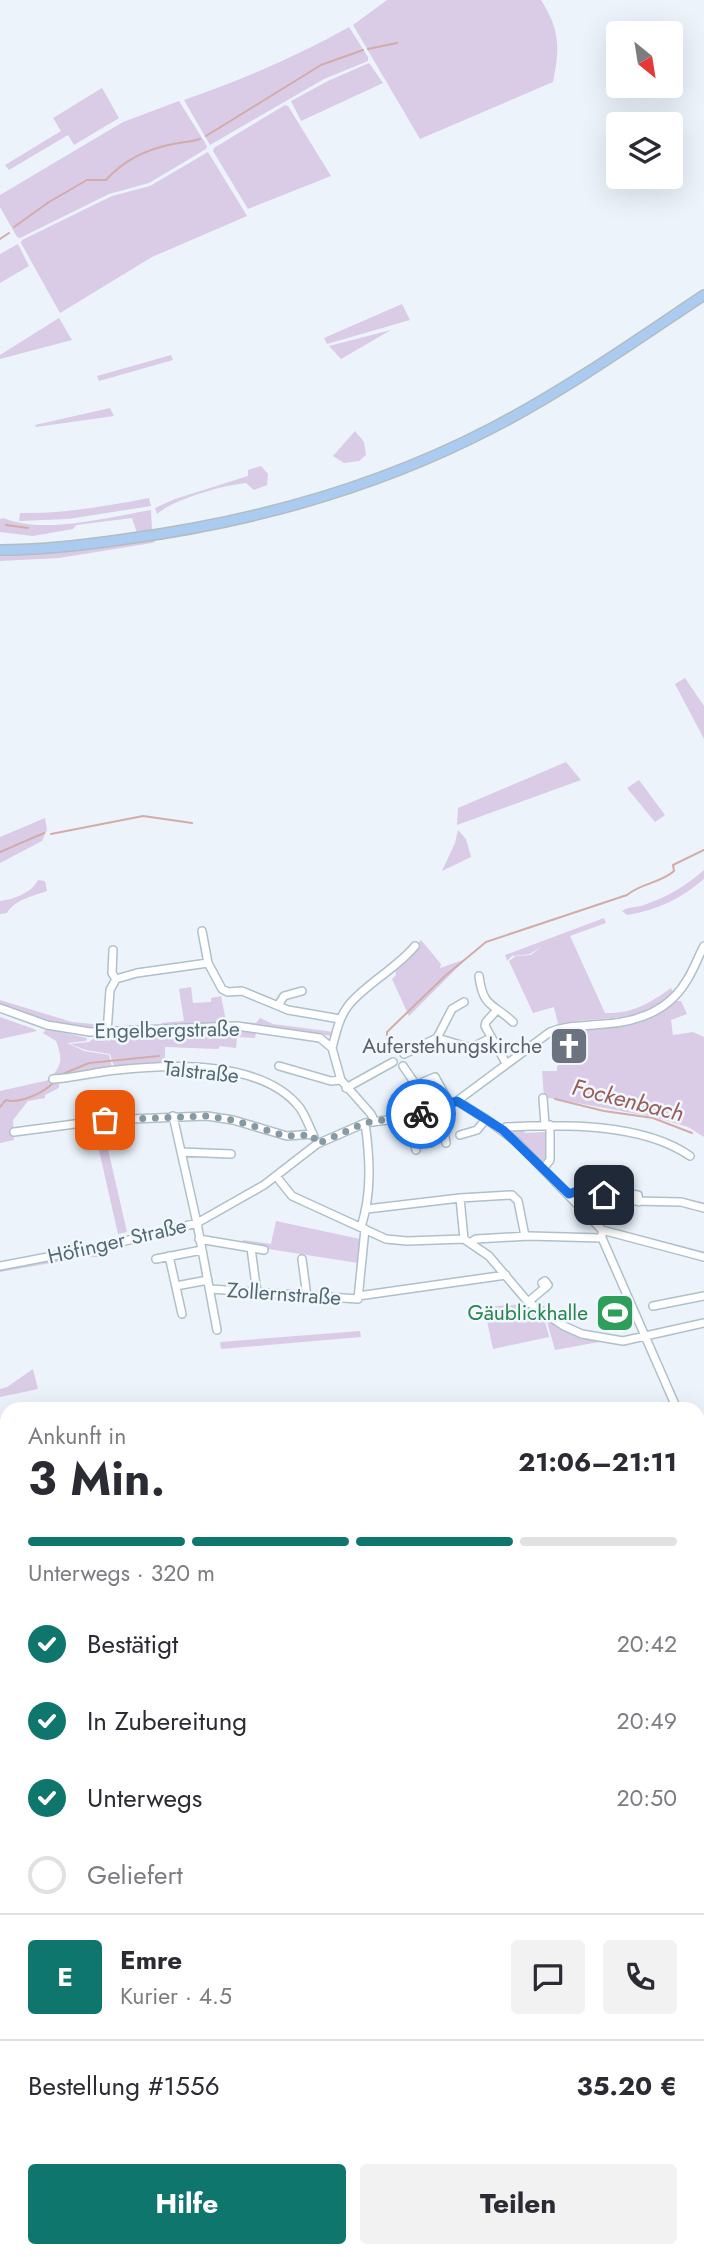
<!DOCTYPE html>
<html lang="de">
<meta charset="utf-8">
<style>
:root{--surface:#fff;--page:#f2f2f3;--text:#2b2b33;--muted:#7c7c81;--line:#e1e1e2;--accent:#0f766e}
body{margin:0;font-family:Jost,sans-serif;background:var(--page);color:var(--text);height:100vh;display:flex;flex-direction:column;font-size:26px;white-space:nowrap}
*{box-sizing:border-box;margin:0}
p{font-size:23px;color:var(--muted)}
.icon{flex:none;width:38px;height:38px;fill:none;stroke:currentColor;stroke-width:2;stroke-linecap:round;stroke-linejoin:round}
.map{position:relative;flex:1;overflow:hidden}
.panel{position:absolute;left:0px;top:1402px;width:705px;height:856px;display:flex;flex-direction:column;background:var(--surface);border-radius:21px 21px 0 0;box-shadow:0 7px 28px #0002}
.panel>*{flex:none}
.needle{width:46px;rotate:150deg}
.buttons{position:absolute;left:606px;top:21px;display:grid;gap:14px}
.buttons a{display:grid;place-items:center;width:77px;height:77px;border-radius:7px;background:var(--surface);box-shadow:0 7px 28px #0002;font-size:35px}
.pin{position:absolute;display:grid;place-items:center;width:60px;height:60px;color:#fff;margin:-30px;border-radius:14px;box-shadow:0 4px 10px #0006}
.courier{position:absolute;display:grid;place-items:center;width:70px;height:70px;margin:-35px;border:5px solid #1a73e8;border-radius:50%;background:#fff;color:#222;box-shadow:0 2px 9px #0007}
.overview em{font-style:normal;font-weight:700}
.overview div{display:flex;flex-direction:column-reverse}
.overview{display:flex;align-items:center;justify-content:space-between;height:119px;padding:0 28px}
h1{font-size:46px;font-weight:700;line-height:52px}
.bar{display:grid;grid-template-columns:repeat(4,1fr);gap:10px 7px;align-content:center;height:84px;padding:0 28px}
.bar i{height:9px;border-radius:5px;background:var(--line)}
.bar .current{background:var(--accent)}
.bar p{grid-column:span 4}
.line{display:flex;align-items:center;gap:18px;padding:0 28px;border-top:2px solid var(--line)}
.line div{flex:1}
.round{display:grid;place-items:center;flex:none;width:74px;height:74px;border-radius:7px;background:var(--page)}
ol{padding:0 28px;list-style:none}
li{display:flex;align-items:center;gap:21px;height:77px}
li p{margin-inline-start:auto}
li .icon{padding:7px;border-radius:50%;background:var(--accent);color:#fff;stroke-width:4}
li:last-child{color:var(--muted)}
li i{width:38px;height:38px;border:4px solid var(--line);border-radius:50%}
.button{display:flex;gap:14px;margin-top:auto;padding:14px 28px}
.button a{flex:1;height:80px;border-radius:7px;background:var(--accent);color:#fff;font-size:28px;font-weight:700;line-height:80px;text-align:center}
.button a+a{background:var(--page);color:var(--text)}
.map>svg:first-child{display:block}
.green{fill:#dacbe7}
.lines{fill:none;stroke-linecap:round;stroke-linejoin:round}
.stream{stroke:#d3aca9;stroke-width:2}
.minor-casing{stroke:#afc0c9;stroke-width:10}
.major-casing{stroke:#b2bdc1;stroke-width:12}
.minor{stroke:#fff;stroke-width:7}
.major{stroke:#accbf1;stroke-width:9}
.done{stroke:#879aa3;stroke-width:7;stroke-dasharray:0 12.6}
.route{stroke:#1a73e8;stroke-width:9}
.labels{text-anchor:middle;stroke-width:5;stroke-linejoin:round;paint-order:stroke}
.street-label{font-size:21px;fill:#516a73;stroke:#f2f7fd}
.worship-label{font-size:21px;fill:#5b616d;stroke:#f2f7fd;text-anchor:end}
.leisure-label{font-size:21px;fill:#27864d;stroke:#f2f7fd;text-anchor:end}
.water-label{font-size:23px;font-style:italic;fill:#985d57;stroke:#f2f7fd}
</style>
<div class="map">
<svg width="704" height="2257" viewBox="0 0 704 2257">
<rect width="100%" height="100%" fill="#ecf3fb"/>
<path class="green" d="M387 0H541C560 30 560 47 553 82L420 139 353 25Z
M349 27 368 57V61L324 79 210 145 184 100C241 80 296 57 349 27Z
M369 63 383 83 301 121 291 101 328 81Z
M102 88 119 118 74 145 68 135 9 170 5 165 61 131 53 118Z
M179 101 207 146 206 149 149 183 109 194 20 238 17 237 0 207V195L123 122Z
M285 105 288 106 331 176 248 209 213 151 214 148Z
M208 152 247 216 152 257 60 313 21 243 22 240 112 196 150 186Z
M18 244 29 266 0 283V254Z
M402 304 410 320 327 344 324 338Z
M59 318 72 340 0 359V355Z
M391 330 341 359 329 346Z
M171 355 173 360 99 381 97 376Z
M110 408 114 416 36 427 35 425Z
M355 431 364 442 366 455 359 461 344 463 333 456Z
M261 466 268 474 267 485 254 490 246 483C224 485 174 499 157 514L155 508 175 499 248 476V470Z
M149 498 151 506 68 519 19 521 20 513C63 514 107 506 149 498Z
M151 510 152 530 137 533 132 518 76 525 73 529 33 536 0 532V519L3 518C45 535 108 517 151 510Z
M153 539 155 542 152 543 59 558 0 561V556L45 553Z
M685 678 704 706V739L675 684Z
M566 762 581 780 457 825 458 808Z
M639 780 665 815 655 822 627 788Z
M45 818 47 830 42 841 0 863V837Z
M458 830 466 839 471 857 442 871 455 843Z
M704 870V879C682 898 656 911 627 915L622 911C629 906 636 908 644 905 667 897 686 886 704 870Z
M38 880 45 881 47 891C34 896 15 899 7 913L0 914V901C12 900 32 893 38 880Z
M604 918 606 923 570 936 605 1013C632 1014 650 1003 671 988L673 992C636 1027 603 1014 558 1024L554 1007 533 1013 509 961 516 956 531 955 542 946 530 954 512 956 507 961 505 955Z
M421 940 441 964 440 968 466 959 409 1016 392 979 396 975 395 969Z
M191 987 193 1003 211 1002V998L221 996 226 1021 256 1023 260 1018 273 1024 334 1032 333 1036 241 1024 161 1027V1023L184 1021 179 989Z
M0 1000 72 1022 103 1025C84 1036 21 1014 0 1006Z
M675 1001H681L687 1014 671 1020 673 1035 693 1032 704 1037V1137L688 1127 654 1117 544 1097 542 1071H557V1066L570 1059 569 1052 579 1047 572 1037 571 1030C612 1027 641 1028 675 1001Z
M0 1017 34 1029 37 1031 0 1039Z
M47 1029 87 1038 86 1041 67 1043 84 1051 109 1055 112 1067 51 1077C63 1065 62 1057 56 1041L43 1033Z
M214 1030 256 1032 255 1038 237 1037 236 1048 220 1046 218 1049 165 1047V1063L114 1067 110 1054 86 1050 70 1044 89 1042 94 1038 101 1039 110 1036Z
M49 1080 59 1081V1088L45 1095V1098L28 1101 13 1120 14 1140 0 1143V1091Z
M524 1129 525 1133 546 1132 545 1161H538L511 1133 514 1130Z
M107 1145 127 1232 118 1234 98 1146Z
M276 1221 360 1239 358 1263 242 1245 243 1240 271 1244Z
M101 1250 105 1254 102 1257H85L0 1272V1268Z
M524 1304 544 1317 549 1337 493 1349 484 1307Z
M546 1318 573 1333 599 1342 555 1350Z
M360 1331 361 1337 221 1349 220 1342Z
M33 1369 38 1389 0 1397V1389L7 1387Z
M0 1514H7V1596L0 1595Z
M0 1597 7 1598V2150L0 2149Z
M704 1687V2257H278L268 2251 698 2250V1693Z
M0 2152 7 2153V2242L0 2235Z"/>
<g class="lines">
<path class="stream" d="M368 49 397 43
M206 136 321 65 363 50
M14 227 49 202 87 180H106C123 161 147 149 173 144 182 142 191 142 200 139
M0 239 9 233
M6 525 28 528
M51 834 143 816 192 823
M0 852 44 833
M398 1053 387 1035V1032L445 976 486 942 627 895C641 883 661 883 674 871L673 865 704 850
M58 1076 89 1063 159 1056
M555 1099 604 1111 653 1118 692 1133
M0 1107 6 1100C20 1104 43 1093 53 1083"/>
<g class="minor-casing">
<path id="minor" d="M202 931 208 963 222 989 228 992 242 991 288 1010 340 1019
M113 950 112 973 116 979
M479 976C483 1008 493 1003 513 1022
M279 1004 284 996 302 991
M0 1008 47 1025 90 1032 237 1026 320 1038 332 1048 341 1080 371 1114 374 1120
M496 1011 486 1022 485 1026 506 1063
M107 1033 110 990 116 979 137 973 208 963
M437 1038 471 1048 491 1038
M332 1048C336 1033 339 1018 348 1006 364 985 396 969 415 946
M404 1054 437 1038 452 1009 464 1002
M279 1066 331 1081 341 1080
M403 1066 416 1085 435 1077 450 1104
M53 1079C74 1078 95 1072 117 1070 170 1064 263 1060 300 1108 306 1117 310 1128 314 1137
M346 1088 393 1062
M543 1098 545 1125
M457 1101 486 1119 517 1142 602 1230 704 1257
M440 1108 446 1143
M173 1116 197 1223 217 1330
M396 1119 400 1130 406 1132 428 1127 425 1112
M428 1127 431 1143
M503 1130 506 1127C562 1124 643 1123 690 1156
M14 1132 105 1120 207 1116 233 1120 287 1136 313 1134
M411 1132 416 1150
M460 1135 477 1130 486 1119
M181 1152 231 1154
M543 1169 550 1160V1125
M276 1176 292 1196 386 1239 407 1241 464 1239 489 1256 528 1302 564 1326 582 1334 623 1341 704 1323
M569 1194 578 1191 633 1201 681 1202 704 1208
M460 1198 464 1239
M625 1200 629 1194 638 1195 639 1202
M367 1209 460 1198 512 1195 518 1201 525 1236
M361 1227C372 1193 370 1158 365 1123
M602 1230V1238L677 1409
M199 1239 264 1250
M470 1243 476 1239 529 1236 602 1238
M251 1248 257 1293
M169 1256 182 1314
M156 1259 202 1250
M302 1259 307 1297
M0 1266 105 1246 197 1223 264 1185 317 1144 365 1123 410 1117 457 1101 550 1032C567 1025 586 1026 604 1024 638 1022 669 1011 687 980 694 969 698 957 704 946
M176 1286 208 1280
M210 1289 358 1299 365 1229
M358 1296 506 1275
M528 1302 547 1286 548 1285 545 1281 542 1283 545 1288
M653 1306 704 1296
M698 1436 704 1441"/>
</g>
<g class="major-casing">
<path id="major" d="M0 550C42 550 85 545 126 539 254 522 379 487 494 427 567 389 635 341 704 295"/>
</g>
<use href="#minor" class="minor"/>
<use href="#major" class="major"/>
</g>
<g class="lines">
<path class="done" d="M105 1120 207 1116 233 1120 286 1136 313 1135 317 1144 365 1123 421 1114"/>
<path class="route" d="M421 1114 457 1101 503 1130 569 1194 578 1191 604 1195"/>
</g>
<defs>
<g id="church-square" transform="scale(2.0125)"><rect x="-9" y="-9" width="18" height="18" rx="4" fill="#6b7280" stroke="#f2f7fd"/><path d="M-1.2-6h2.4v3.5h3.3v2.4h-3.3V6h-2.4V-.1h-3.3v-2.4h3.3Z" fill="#fff"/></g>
<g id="stadium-square" transform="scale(2.0125)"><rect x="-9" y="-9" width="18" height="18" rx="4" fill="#2e9e5b" stroke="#f2f7fd"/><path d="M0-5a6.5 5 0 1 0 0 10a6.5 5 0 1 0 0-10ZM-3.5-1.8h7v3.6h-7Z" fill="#fff"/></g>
</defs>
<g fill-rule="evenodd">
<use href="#church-square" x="569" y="1046"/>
<use href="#stadium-square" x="615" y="1313"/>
</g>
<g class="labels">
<g class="street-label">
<text transform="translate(167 1030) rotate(-1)" y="7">Engelbergstraße</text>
<text transform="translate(201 1072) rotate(6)" y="7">Talstraße</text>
<text transform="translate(117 1241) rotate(-13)" y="7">Höfinger Straße</text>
<text transform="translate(284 1294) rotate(4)" y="7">Zollernstraße</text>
</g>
<g class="worship-label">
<text x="542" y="1053">Auferstehungskirche</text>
</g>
<g class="leisure-label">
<text x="588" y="1320">Gäublickhalle</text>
</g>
<g class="water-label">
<text transform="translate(628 1100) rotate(14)" y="8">Fockenbach</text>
</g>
</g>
</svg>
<div class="buttons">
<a><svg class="needle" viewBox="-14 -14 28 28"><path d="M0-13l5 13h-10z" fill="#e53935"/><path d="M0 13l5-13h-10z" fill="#7c7c81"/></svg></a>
<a><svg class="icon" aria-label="layers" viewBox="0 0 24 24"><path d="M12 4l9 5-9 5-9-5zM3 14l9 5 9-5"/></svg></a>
</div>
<div class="pin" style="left:105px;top:1120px;background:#ea580c"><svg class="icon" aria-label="bag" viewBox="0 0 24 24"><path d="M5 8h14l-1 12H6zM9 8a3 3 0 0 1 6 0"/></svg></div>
<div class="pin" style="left:604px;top:1195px;background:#1f2937"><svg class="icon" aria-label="home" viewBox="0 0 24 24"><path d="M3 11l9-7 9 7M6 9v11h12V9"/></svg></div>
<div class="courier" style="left:421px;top:1114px"><svg class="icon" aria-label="bike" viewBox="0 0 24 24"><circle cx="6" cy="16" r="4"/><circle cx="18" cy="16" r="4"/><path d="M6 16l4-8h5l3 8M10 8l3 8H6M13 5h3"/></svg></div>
<section class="panel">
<div class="overview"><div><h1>3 Min.</h1><p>Ankunft in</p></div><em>21:06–21:11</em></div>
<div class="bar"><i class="current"></i><i class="current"></i><i class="current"></i><i></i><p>Unterwegs · 320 m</p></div>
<ol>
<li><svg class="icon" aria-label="check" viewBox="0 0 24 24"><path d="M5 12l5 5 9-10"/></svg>Bestätigt<p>20:42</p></li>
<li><svg class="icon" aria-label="check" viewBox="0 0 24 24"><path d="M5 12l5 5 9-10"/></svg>In Zubereitung<p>20:49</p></li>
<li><svg class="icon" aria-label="check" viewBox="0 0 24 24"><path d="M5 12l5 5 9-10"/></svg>Unterwegs<p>20:50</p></li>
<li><i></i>Geliefert</li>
</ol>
<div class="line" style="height:126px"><b class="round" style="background:var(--accent);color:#fff">E</b><div><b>Emre</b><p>Kurier · 4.5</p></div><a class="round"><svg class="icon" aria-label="chat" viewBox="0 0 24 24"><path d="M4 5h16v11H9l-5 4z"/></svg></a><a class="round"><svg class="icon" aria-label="phone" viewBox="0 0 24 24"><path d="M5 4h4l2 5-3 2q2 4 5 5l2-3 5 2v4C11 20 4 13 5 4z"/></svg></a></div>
<div class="line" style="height:91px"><div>Bestellung #1556</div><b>35.20 €</b></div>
<div class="button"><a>Hilfe</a><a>Teilen</a></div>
</section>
</div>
